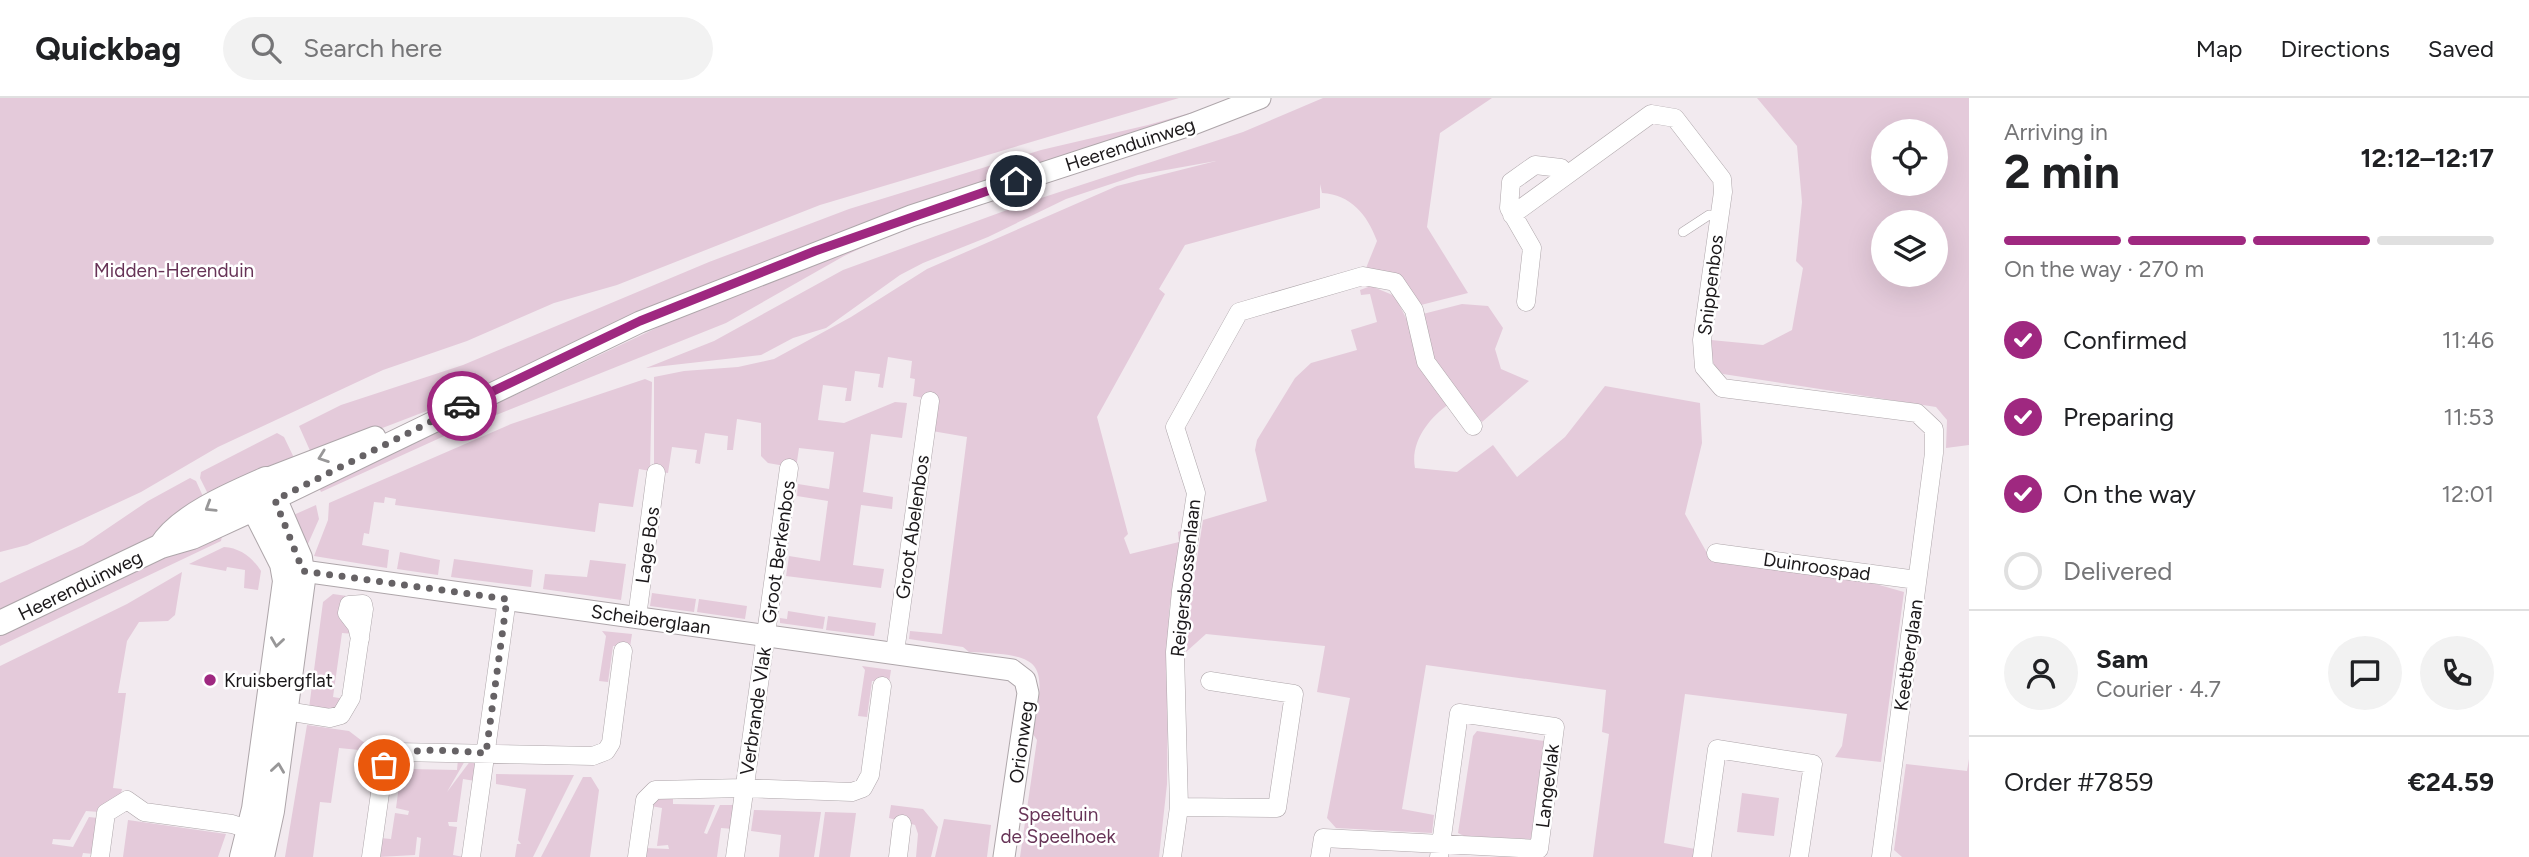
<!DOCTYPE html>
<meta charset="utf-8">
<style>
:root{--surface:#fff;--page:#f2f2f2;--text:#202124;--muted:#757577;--line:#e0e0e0;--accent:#9f2880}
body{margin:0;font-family:Figtree,sans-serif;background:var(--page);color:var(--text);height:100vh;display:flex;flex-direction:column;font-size:26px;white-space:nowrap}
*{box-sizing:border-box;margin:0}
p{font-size:23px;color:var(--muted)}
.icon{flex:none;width:38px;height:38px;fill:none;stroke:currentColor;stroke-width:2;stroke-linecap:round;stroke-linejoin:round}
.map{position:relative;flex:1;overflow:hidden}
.details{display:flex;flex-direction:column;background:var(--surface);width:560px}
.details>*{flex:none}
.buttons{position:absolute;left:1871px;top:21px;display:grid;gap:14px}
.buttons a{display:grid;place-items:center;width:77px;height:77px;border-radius:50%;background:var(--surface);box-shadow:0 7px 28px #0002;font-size:35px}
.pin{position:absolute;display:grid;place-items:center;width:60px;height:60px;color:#fff;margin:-30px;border:4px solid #fff;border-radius:50%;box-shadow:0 2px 7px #0007}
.courier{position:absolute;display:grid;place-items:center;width:70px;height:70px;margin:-35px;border:5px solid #9f2880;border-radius:50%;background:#fff;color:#222;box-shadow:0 2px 9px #0007}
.headline em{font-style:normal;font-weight:700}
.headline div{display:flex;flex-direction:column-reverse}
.headline{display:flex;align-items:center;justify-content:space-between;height:119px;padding:0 35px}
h1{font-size:46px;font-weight:700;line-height:52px}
.bar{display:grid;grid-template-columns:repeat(4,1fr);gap:10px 7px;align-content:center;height:84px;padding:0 35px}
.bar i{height:9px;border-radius:5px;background:var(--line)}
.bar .selected{background:var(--accent)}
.bar p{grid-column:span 4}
.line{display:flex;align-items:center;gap:18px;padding:0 35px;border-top:2px solid var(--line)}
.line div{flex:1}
.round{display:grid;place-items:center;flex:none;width:74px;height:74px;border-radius:37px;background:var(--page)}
ol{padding:0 35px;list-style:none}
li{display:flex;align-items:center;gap:21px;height:77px}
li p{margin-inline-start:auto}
li .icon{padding:7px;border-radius:50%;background:var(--accent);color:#fff;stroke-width:4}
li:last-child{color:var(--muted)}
li i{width:38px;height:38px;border:4px solid var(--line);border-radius:50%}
header{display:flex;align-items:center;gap:42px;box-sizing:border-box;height:98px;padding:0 35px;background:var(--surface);border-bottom:2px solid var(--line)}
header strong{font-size:33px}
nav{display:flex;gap:38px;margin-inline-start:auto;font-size:24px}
.search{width:490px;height:63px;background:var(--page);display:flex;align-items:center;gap:18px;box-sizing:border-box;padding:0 24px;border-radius:38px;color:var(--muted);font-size:26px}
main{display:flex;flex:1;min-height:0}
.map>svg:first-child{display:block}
.green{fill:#e4cada;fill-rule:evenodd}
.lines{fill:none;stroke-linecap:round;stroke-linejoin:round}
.service-casing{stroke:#aea6aa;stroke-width:10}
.minor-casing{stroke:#aea6aa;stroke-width:19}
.tertiary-casing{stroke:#aea6aa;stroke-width:23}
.secondary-casing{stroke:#aea6aa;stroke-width:26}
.service{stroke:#fff;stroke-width:9}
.minor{stroke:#fff;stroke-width:18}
.tertiary{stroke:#fff;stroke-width:21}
.secondary{stroke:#fff;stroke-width:24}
.oneway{stroke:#989798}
.done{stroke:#666265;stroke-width:7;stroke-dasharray:0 12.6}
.route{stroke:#9f2880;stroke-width:9}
.poi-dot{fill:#9f2880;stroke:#fff;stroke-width:2.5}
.labels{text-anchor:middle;stroke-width:5;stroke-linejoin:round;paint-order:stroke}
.street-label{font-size:19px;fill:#1b181a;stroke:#fff}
.park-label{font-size:19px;fill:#673457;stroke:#fff}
.poi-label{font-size:19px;fill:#1b181a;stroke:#fff;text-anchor:start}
</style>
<header>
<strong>Quickbag</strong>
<div class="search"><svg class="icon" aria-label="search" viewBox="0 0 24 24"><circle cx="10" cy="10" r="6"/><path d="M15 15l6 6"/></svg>Search here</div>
<nav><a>Map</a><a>Directions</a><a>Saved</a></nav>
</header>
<main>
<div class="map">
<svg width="1969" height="759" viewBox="0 0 1969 759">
<rect width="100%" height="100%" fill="#f2eaef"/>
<path class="green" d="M0 0H1179L820 107 617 187 554 205 467 243 383 272 218 349 141 394 27 447 0 454Z
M1242 0 312 357 299 328 341 307 463 267 709 164 849 111 1041 52 1148 27Z
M1323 0H1492L1440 35 1427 129 1468 195 1417 208 1364 175 1377 143C1367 116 1351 97 1322 95L1320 86V110L1185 147 1159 191 1165 196 1097 319 1128 436 1124 440 1130 456 1179 444 1178 434 1182 432 1169 513 1167 686 1159 759H1020L1037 642 1033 636C1047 562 1044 557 969 554L963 549 909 541 910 533 942 536 967 339 932 333 936 302 913 298 915 281 910 280 912 263 888 259 883 290 878 289 880 276 855 273 851 303H845L847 290 823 287 818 322 844 325 895 304 907 305 902 340 871 336 863 394 893 399 892 411 861 407 853 467 884 471 881 490 786 478 789 458 820 463 828 403 797 398 798 386 829 391 834 354 799 350 796 370 768 365 761 358V325L737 321 733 352H727L728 338 705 335 700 366 695 365 697 352 672 349 668 375 654 373V279L684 273 738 269 774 261 851 219 927 171 1117 88 1216 63 1138 77 1066 101 988 139 923 165 900 177 826 230 793 240 761 257 646 270 714 243 843 172 1032 103 1243 34Z
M1757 0H1969V347L1946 350 1947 322 1936 309 1723 276C1711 266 1708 257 1711 242L1763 247 1792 232 1803 170 1796 163 1802 104 1797 48ZM1883 33H1936V86H1883ZM1883 124H1936V177H1883Z
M883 140 844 158 726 225 451 335 321 394 317 385 387 358 671 223Z
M1371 188 1395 198 1449 306C1429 320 1410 344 1415 370L1457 374 1493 347 1517 379 1565 339 1605 288 1700 305 1702 345 1685 416 1711 462 1858 481 1904 494 1881 664 1835 659 1842 648 1847 616 1685 596 1664 745 1695 751 1694 759H1593L1609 636 1602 634 1606 592 1426 567 1402 711 1434 717 1432 735 1336 730 1327 720 1350 600 1317 594 1325 548 1206 536 1186 554 1191 498 1203 422 1267 403 1255 352 1257 342 1295 280 1311 265 1357 252 1351 232 1377 224 1370 196 1361 197 1360 192Z
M1462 206 1488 208 1503 230 1495 251 1501 271 1529 283 1482 324 1436 265 1419 217Z
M645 281 652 284 650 373 639 371 633 409 599 405 595 434 395 407 396 401 385 399 384 405 374 404 369 436 364 435 362 447 389 452 387 470 314 458 328 422 329 405 511 326Z
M277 335 284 339 296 364 211 402 200 380 201 374Z
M190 380 196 383 206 405 166 434 0 514V485L83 447 148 403Z
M316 407 319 421 307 448 289 419Z
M222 438 221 443 0 548V536L173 451Z
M224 449C240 450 252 459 261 473L258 492 244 490 245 472 227 469 226 473 189 466Z
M400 454 440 462 438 477 397 471Z
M454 461 533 472 531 489 451 479Z
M590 462 626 466 621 502 543 491 545 476 587 479Z
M182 474 175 517 168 523 139 524 127 543 118 595H126L113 690 122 691 121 695 99 714 86 713 70 742 53 741 52 746 73 749 89 719 98 720 94 756 83 755 82 759H0V568L127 506Z
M652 495 696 501 694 514 650 508Z
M333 496 354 499V536L342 535 333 599 345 601 336 612 309 610 323 504Z
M699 501 747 508 745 521 697 514Z
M788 513 825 519 823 531 780 525V520L787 521Z
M828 518 876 525 874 538 826 532Z
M602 533 632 536 630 549 613 548 608 584 599 583 606 538Z
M862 568 891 572 889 585 872 583 867 619 858 618 865 572Z
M307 627 349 633 370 649 369 653 339 650 331 705 320 704 313 759H285Z
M1477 633 1544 643 1531 741 1464 738 1458 735 1473 638Z
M410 660V671L457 672 458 661H466L447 694 471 662 476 667 475 683 463 681 457 724H448L449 728 457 729 453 757 464 759H419L421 740 417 739 415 757 378 759 380 740 391 741 395 715 408 717 409 713 396 710 401 673 390 671 393 664Z
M1969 661V759H1902L1894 752 1906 666 1967 673Z
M496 676 574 677 533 759H515L517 746H521L518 742 526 691 496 686Z
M583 679H591L599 692 590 759H541Z
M1742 695 1779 700 1774 738 1737 734Z
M673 696V706L715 707 704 735 707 736 720 707H735L733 731 721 730 717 759H643L645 750 669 751 668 747 657 748 662 710 651 708 652 701Z
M891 707 923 711 938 729 931 759H916L918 736 915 727 889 720Z
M754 712 821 714 814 759H779L781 737 751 733Z
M825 714 856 715 850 759H819Z
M944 721 991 727 987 759H935Z
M128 722 226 736 218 759H123Z"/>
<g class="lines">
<g class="service-casing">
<path id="service" d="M1683 134 1709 117 1719 119"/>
</g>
<g class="minor-casing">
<path id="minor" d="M1512 117 1651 16 1675 20 1722 81 1723 94 1702 242 1704 269 1722 290 1917 315 1934 331V355L1881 759
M1526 204 1532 150 1509 110 1511 84 1535 67 1561 70 1567 77
M1716 455 1917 482
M637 519 656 375
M895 554 930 303
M286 613 330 620 341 617 351 600 364 511 363 506 349 507 347 515 357 528 360 541
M1179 709 1277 710 1294 596 1210 583
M100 759 106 715 127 702 144 714 232 726 257 734
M371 759 384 667 396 654 593 658 606 653 611 645 623 553
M471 759 507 501
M637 759 645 702 655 692 744 690 852 694 863 690 870 677 882 588
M735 759 789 370
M898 759 902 726
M1172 759 1179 709 1175 554 1181 493 1196 395 1175 329 1239 214 1363 178 1395 184 1414 212 1426 264 1473 328
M1320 759 1323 740 1539 751 1555 629 1459 615 1441 746 1439 759
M1702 759 1717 651 1813 666 1799 759"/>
</g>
<g class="tertiary-casing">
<path id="tertiary" d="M266 381 375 339
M262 407 640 224 911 118 1193 26 1260 0
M286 476 303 473 1012 572 1025 582 1028 595 1004 759"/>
</g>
<g class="secondary-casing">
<path id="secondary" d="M161 448C179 418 234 395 266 381L300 460 303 482 272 713 262 759
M0 525 161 448 192 439 253 411
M242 759 254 711 285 483 282 466 244 391"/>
</g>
<use href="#service" class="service"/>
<use href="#minor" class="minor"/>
<use href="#tertiary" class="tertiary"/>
<use href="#secondary" class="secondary"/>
</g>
<defs><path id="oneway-chevron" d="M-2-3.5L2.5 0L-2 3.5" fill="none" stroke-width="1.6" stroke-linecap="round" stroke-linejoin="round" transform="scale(1.75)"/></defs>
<g class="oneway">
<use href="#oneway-chevron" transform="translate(323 359) rotate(160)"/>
<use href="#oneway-chevron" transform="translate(210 409) rotate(148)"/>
<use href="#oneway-chevron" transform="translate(277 544) rotate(98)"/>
<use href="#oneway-chevron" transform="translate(278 670) rotate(-82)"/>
</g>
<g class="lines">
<path class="done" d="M384 667C393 645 463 654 486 655L507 501 303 473 275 402 462 308"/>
<path class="route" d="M462 308 640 223 815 153 1016 83"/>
</g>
<circle class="poi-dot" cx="210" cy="582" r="7"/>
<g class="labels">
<g class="street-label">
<text transform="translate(1130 46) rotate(-18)" y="7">Heerenduinweg</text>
<text transform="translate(1710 187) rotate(-83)" y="7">Snippenbos</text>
<text transform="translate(912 429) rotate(-82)" y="7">Groot Abelenbos</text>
<text transform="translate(647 447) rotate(-82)" y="7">Lage Bos</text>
<text transform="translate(778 454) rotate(-82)" y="7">Groot Berkenbos</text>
<text transform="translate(1817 468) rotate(8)" y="7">Duinroospad</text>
<text transform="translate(1185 480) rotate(-84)" y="7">Reigersbossenlaan</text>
<text transform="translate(80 487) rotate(-26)" y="7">Heerenduinweg</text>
<text transform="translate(651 521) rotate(8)" y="7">Scheiberglaan</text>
<text transform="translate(1908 557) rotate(-82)" y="7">Keetberglaan</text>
<text transform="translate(755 613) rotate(-82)" y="7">Verbrande Vlak</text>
<text transform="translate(1021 644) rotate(-82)" y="7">Orionweg</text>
<text transform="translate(1547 688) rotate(-83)" y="7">Langevlak</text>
</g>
<g class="park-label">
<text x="174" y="179">Midden-Herenduin</text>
<text x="1058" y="723">Speeltuin<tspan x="1058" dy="22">de Speelhoek</tspan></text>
</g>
<g class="poi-label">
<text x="224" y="589">Kruisbergflat</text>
</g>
</g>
</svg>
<div class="buttons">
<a><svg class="icon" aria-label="locate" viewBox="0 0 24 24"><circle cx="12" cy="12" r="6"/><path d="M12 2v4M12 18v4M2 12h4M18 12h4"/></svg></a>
<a><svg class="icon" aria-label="layers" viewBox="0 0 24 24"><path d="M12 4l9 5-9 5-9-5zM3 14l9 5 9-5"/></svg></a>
</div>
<div class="pin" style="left:384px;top:667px;background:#ea580c"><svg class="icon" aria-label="bag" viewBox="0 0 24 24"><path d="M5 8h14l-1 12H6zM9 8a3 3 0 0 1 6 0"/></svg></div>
<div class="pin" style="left:1016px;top:83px;background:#1f2937"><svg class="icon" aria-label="home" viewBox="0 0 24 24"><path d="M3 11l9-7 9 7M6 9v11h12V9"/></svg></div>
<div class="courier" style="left:462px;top:308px"><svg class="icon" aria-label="car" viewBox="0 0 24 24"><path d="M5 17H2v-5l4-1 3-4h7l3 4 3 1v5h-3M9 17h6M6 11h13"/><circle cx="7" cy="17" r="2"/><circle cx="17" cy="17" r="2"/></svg></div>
</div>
<section class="details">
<div class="headline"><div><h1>2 min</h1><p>Arriving in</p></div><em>12:12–12:17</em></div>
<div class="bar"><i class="selected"></i><i class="selected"></i><i class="selected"></i><i></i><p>On the way · 270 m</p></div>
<ol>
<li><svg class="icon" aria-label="check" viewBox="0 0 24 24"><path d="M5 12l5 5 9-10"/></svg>Confirmed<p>11:46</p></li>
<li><svg class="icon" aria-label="check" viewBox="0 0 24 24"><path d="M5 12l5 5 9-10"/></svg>Preparing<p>11:53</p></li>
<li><svg class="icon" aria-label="check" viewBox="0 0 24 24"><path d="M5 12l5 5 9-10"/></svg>On the way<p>12:01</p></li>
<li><i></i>Delivered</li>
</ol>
<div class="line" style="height:126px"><a class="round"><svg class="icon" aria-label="person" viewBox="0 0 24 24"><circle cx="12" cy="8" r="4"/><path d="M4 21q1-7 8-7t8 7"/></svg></a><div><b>Sam</b><p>Courier · 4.7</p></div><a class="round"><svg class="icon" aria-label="chat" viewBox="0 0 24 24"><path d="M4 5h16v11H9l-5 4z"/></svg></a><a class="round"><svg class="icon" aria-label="phone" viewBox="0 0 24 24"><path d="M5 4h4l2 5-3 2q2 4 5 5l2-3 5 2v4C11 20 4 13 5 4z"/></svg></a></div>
<div class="line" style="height:91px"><div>Order #7859</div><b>€24.59</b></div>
</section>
</main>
